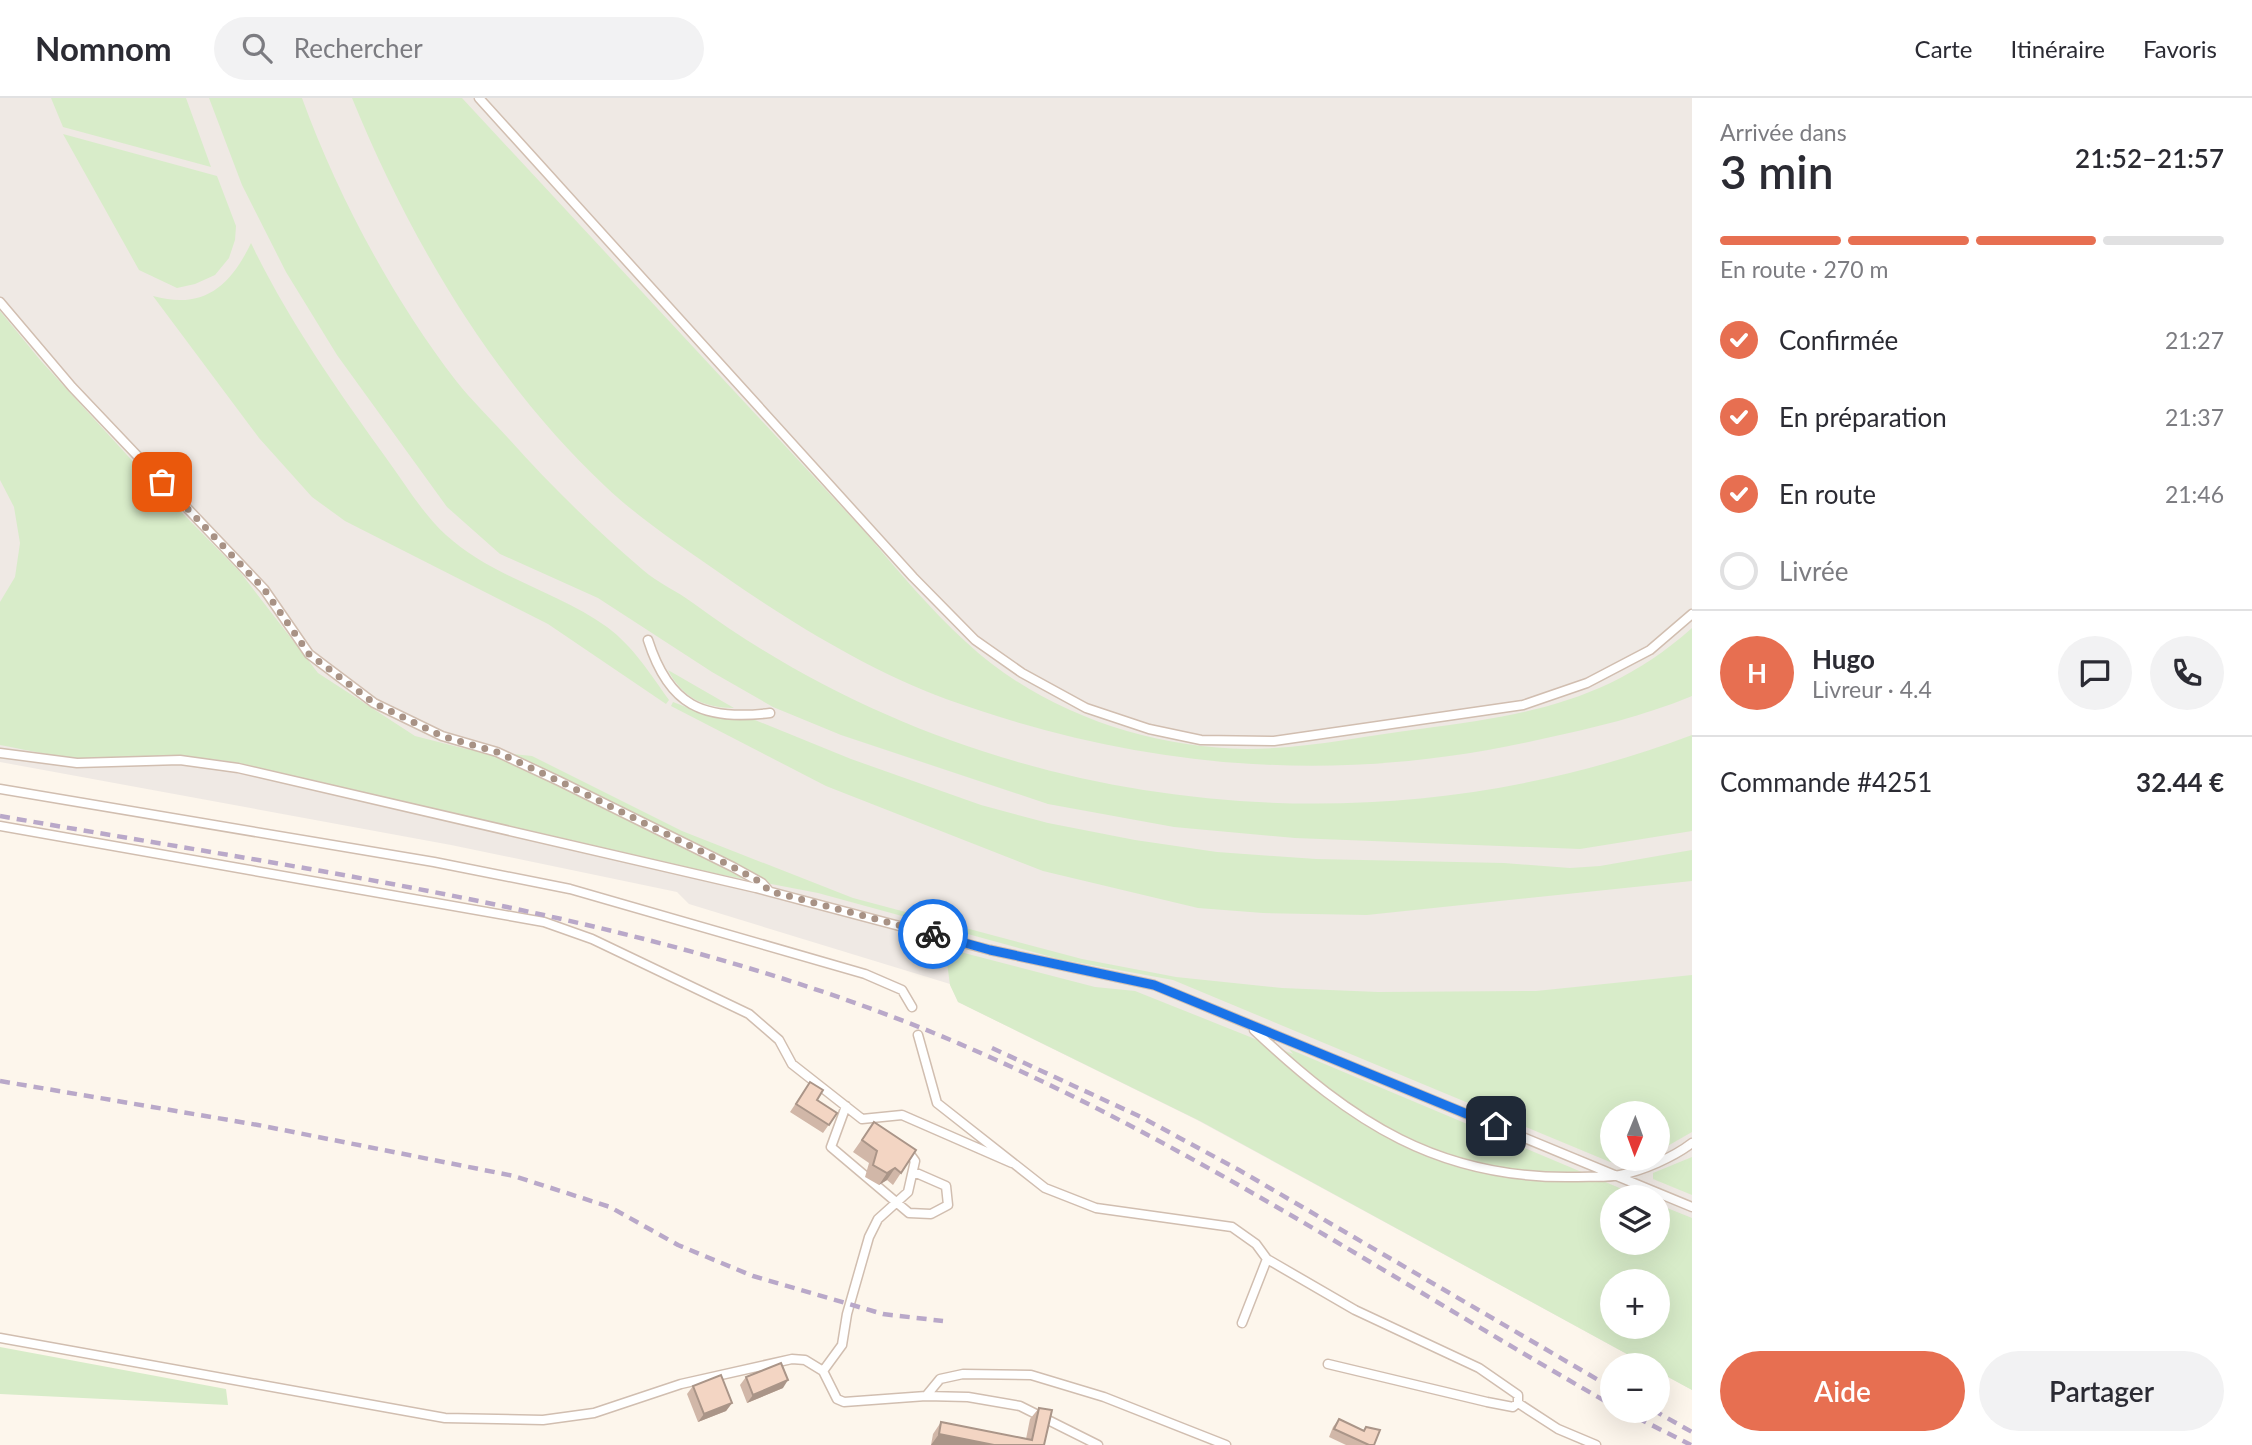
<!DOCTYPE html>
<html lang="fr">
<meta charset="utf-8">
<style>
:root{--surface:#fff;--page:#f2f2f3;--text:#2b2b33;--muted:#7c7c81;--line:#e1e1e2;--accent:#e76f51}
body{margin:0;font-family:Lato,sans-serif;background:var(--page);color:var(--text);height:100vh;display:flex;flex-direction:column;font-size:26px;white-space:nowrap}
*{box-sizing:border-box;margin:0}
p{font-size:23px;color:var(--muted)}
.icon{flex:none;width:38px;height:38px;fill:none;stroke:currentColor;stroke-width:2;stroke-linecap:round;stroke-linejoin:round}
.map{position:relative;flex:1;overflow:hidden}
.drawer{display:flex;flex-direction:column;background:var(--surface);width:560px}
.drawer>*{flex:none}
.needle{width:46px;rotate:181deg}
.tools{position:absolute;left:1600px;top:1003px;display:grid;gap:14px}
.tools a{display:grid;place-items:center;width:70px;height:70px;border-radius:50%;background:var(--surface);box-shadow:0 7px 28px #0002;font-size:35px}
.pin{position:absolute;display:grid;place-items:center;width:60px;height:60px;color:#fff;margin:-30px;border-radius:14px;box-shadow:0 4px 10px #0006}
.courier{position:absolute;display:grid;place-items:center;width:70px;height:70px;margin:-35px;border:5px solid #1a73e8;border-radius:50%;background:#fff;color:#222;box-shadow:0 2px 9px #0007}
.summary em{font-style:normal;font-weight:600}
.summary div{display:flex;flex-direction:column-reverse}
.summary{display:flex;align-items:center;justify-content:space-between;height:119px;padding:0 28px}
h1{font-size:46px;font-weight:600;line-height:52px}
.bar{display:grid;grid-template-columns:repeat(4,1fr);gap:10px 7px;align-content:center;height:84px;padding:0 28px}
.bar i{height:9px;border-radius:5px;background:var(--line)}
.bar .on{background:var(--accent)}
.bar p{grid-column:span 4}
.line{display:flex;align-items:center;gap:18px;padding:0 28px;border-top:2px solid var(--line)}
.line div{flex:1}
.round{display:grid;place-items:center;flex:none;width:74px;height:74px;border-radius:37px;background:var(--page)}
ol{padding:0 28px;list-style:none}
li{display:flex;align-items:center;gap:21px;height:77px}
li p{margin-inline-start:auto}
li .icon{padding:7px;border-radius:50%;background:var(--accent);color:#fff;stroke-width:4}
li:last-child{color:var(--muted)}
li i{width:38px;height:38px;border:4px solid var(--line);border-radius:50%}
.cta{display:flex;gap:14px;margin-top:auto;padding:14px 28px}
.cta a{flex:1;height:80px;border-radius:42px;background:var(--accent);color:#fff;font-size:28px;font-weight:600;line-height:80px;text-align:center}
.cta a+a{background:var(--page);color:var(--text)}
header{display:flex;align-items:center;gap:42px;box-sizing:border-box;height:98px;padding:0 35px;background:var(--surface);border-bottom:2px solid var(--line)}
header strong{font-size:33px}
nav{display:flex;gap:38px;margin-inline-start:auto;font-size:24px}
.search{width:490px;height:63px;background:var(--page);display:flex;align-items:center;gap:18px;box-sizing:border-box;padding:0 24px;border-radius:38px;color:var(--muted);font-size:26px}
main{display:flex;flex:1;min-height:0}
.map>svg:first-child{display:block}
.industrial{fill:#efe9e4;fill-rule:evenodd}
.green{fill:#d8ecc9;fill-rule:evenodd}
.lines{fill:none;stroke-linecap:round;stroke-linejoin:round}
.lane-casing{stroke:#d1beb0;stroke-width:11}
.lane{stroke:#fff;stroke-width:8}
.rail{stroke:#b9a8c9;stroke-width:4.5;stroke-dasharray:10 7;stroke-linecap:butt}
.wall{fill:#d1b7a8}
.shaded-wall{fill:#aa9588}
.building{fill:#f3d5c3;stroke:#aa9588;stroke-width:2}
.done{stroke:#a89285;stroke-width:7;stroke-dasharray:0 12.6}
.route{stroke:#1a73e8;stroke-width:9}
</style>
<header>
<strong>Nomnom</strong>
<div class="search"><svg class="icon" aria-label="search" viewBox="0 0 24 24"><circle cx="10" cy="10" r="6"/><path d="M15 15l6 6"/></svg>Rechercher</div>
<nav><a>Carte</a><a>Itinéraire</a><a>Favoris</a></nav>
</header>
<main>
<div class="map">
<svg width="1692" height="1347" viewBox="0 0 1692 1347">
<rect width="100%" height="100%" fill="#fdf6ec"/>
<path class="industrial" d="M0 0H1692V1292L1657 1273V1267H1647L1197 1022 958 904 950 886 689 806 677 794 451 747 0 664ZM1612 1015H1657V1060H1612ZM1612 1099H1657V1144H1612ZM1612 1183H1657V1228H1612Z"/>
<path class="green" d="M51 0H186L211 69 63 29Z
M209 0H302C337 97 394 203 457 284 473 304 492 322 509 341 550 387 596 432 643 472 658 485 677 493 693 505 978 715 1362 762 1692 637V733L1580 751 1295 740 1174 729 1048 706 841 637 773 609 712 574 598 500 500 456 447 409 337 257 286 174 242 87Z
M352 0H462L866 435C898 473 930 511 966 544 1040 613 1146 650 1247 651 1305 651 1363 638 1420 631 1526 617 1609 604 1692 530V598C1644 618 1593 630 1542 641 1338 688 1143 672 946 601 870 573 790 524 724 478 684 450 641 422 606 389 493 283 410 142 352 0Z
M63 36 217 78 236 128 235 142 229 160 215 177 195 186 177 190 139 172Z
M251 145C287 220 336 290 384 357 404 384 421 414 446 437 493 480 557 493 607 529 633 548 651 577 669 602L666 606 548 526 345 423 312 399 259 340 153 198C203 212 230 189 251 145Z
M0 213 41 263 149 381 240 474 318 575 415 638 466 651 532 658 682 733 853 800 1082 861 1176 879 1282 890 1378 894 1536 893 1692 877V1034L1657 1054V1015H1612V1060L1642 1061 1610 1064 1173 882 1059 861 818 795 713 775 239 665C187 656 149 661 97 661 64 661 32 653 0 647V504L15 479 20 445 14 409 0 382Z
M668 572 734 610C703 610 682 599 668 572Z
M673 604 707 617 755 622 851 661 981 707 1048 725 1135 742 1217 754 1316 761 1504 765 1570 770 1600 768 1692 752V783L1367 817 1263 815 1198 810 1043 773 826 688 671 608Z
M945 850 1095 889 1135 893 1293 956 1289 951 1641 1099H1612V1144H1657V1106L1692 1120V1292L1657 1273V1267H1647L1200 1023 958 904 950 887ZM1612 1183H1657V1228H1612Z
M1692 1059V1097L1653 1081V1075Z
M0 1249 226 1291 228 1307 0 1296Z"/>
<g class="lines">
<g class="lane-casing">
<path id="lane" d="M479 0 913 479 975 542 1022 575 1086 610 1149 631 1201 642 1274 643 1523 607 1587 585 1650 552 1692 516
M0 204 72 289 264 491 309 556 374 605 442 638 497 654 559 683 733 769 762 785 769 793
M648 542C669 608 703 623 770 615
M0 655 77 665 180 662 238 670 756 790 990 852 1154 887 1692 1109
M0 691 434 764 570 791 865 876 902 892 912 909
M0 728 544 824 592 841 749 916 779 942 792 966 862 1021 902 1017 1012 1065
M1254 932C1352 1024 1438 1082 1577 1079 1591 1078 1606 1080 1620 1077 1642 1073 1674 1059 1692 1045
M918 937 937 1005 1045 1090 1096 1110 1232 1129 1256 1146 1267 1161 1242 1225
M846 1008 831 1049 909 1115 931 1116 948 1107 946 1088 914 1074
M1267 1161 1355 1212 1479 1270 1518 1297V1305L1513 1309 1487 1304 1328 1266
M0 1240 445 1320 543 1322 594 1315 681 1286 792 1261 805 1262 823 1273 837 1301 844 1304 926 1298 968 1299 1020 1308 1098 1347
M823 1273 842 1247 847 1216 869 1139 878 1121 908 1094 915 1063 907 1052
M926 1298 940 1281 963 1276 1031 1277 1104 1299 1226 1347
M1518 1305 1558 1331 1596 1347"/>
</g>
<use href="#lane" class="lane"/>
<path class="rail" d="M0 718C311 773 629 813 924 931 1166 1029 1386 1178 1612 1307
M992 950 1141 1019 1239 1072 1612 1290
M0 983 258 1027 514 1078 610 1109 678 1147 753 1178 883 1216 943 1223
M1622 1312 1691 1347
M1653 1312 1692 1334"/>
</g>
<path class="wall" d="M810 984 817 1002 837 1015 823 1035 790 1014Z
M874 1024 916 1052 893 1087 887 1082 879 1087 865 1079 869 1065 853 1054Z
M746 1279 783 1290 747 1305 740 1287Z
M693 1288 732 1305 726 1313 698 1324 687 1296Z
M1039 1310 1044 1347H931L933 1336 941 1324 1026 1341 1030 1321Z
M1339 1321 1363 1333 1366 1329 1374 1347H1346L1329 1339 1333 1329Z"/>
<path class="shaded-wall" d="M895 1070 887 1082 879 1087 887 1075Z
M788 1282 783 1290 747 1305 753 1297Z
M732 1305 726 1313 698 1324 704 1316Z
M939 1336 994 1347H931Z"/>
<path class="building" d="M810 984 823 992 817 1002 837 1015 829 1027 796 1006Z
M874 1024 916 1052 901 1075 895 1070 887 1075 873 1067 877 1053 862 1042Z
M781 1265 788 1282 753 1297 746 1279Z
M721 1277 732 1305 704 1316 693 1288Z
M1039 1310 1052 1312 1044 1347H994L939 1336 941 1324 1032 1342Z
M1339 1321 1364 1333 1366 1329 1380 1332 1374 1347H1369L1334 1331Z"/>
<g class="lines">
<path class="done" d="M162 384 264 491 309 556 374 605 442 638 497 654 559 683 733 769 762 785 769 793 933 836"/>
<path class="route" d="M933 836 990 852 1154 887 1496 1028"/>
</g>
</svg>
<div class="tools">
<a><svg class="needle" viewBox="-14 -14 28 28"><path d="M0-13l5 13h-10z" fill="#e53935"/><path d="M0 13l5-13h-10z" fill="#7c7c81"/></svg></a>
<a><svg class="icon" aria-label="layers" viewBox="0 0 24 24"><path d="M12 4l9 5-9 5-9-5zM3 14l9 5 9-5"/></svg></a>
<a>+</a>
<a>−</a>
</div>
<div class="pin" style="left:162px;top:384px;background:#ea580c"><svg class="icon" aria-label="bag" viewBox="0 0 24 24"><path d="M5 8h14l-1 12H6zM9 8a3 3 0 0 1 6 0"/></svg></div>
<div class="pin" style="left:1496px;top:1028px;background:#1f2937"><svg class="icon" aria-label="home" viewBox="0 0 24 24"><path d="M3 11l9-7 9 7M6 9v11h12V9"/></svg></div>
<div class="courier" style="left:933px;top:836px"><svg class="icon" aria-label="bike" viewBox="0 0 24 24"><circle cx="6" cy="16" r="4"/><circle cx="18" cy="16" r="4"/><path d="M6 16l4-8h5l3 8M10 8l3 8H6M13 5h3"/></svg></div>
</div>
<section class="drawer">
<div class="summary"><div><h1>3 min</h1><p>Arrivée dans</p></div><em>21:52–21:57</em></div>
<div class="bar"><i class="on"></i><i class="on"></i><i class="on"></i><i></i><p>En route · 270 m</p></div>
<ol>
<li><svg class="icon" aria-label="check" viewBox="0 0 24 24"><path d="M5 12l5 5 9-10"/></svg>Confirmée<p>21:27</p></li>
<li><svg class="icon" aria-label="check" viewBox="0 0 24 24"><path d="M5 12l5 5 9-10"/></svg>En préparation<p>21:37</p></li>
<li><svg class="icon" aria-label="check" viewBox="0 0 24 24"><path d="M5 12l5 5 9-10"/></svg>En route<p>21:46</p></li>
<li><i></i>Livrée</li>
</ol>
<div class="line" style="height:126px"><b class="round" style="background:var(--accent);color:#fff">H</b><div><b>Hugo</b><p>Livreur · 4.4</p></div><a class="round"><svg class="icon" aria-label="chat" viewBox="0 0 24 24"><path d="M4 5h16v11H9l-5 4z"/></svg></a><a class="round"><svg class="icon" aria-label="phone" viewBox="0 0 24 24"><path d="M5 4h4l2 5-3 2q2 4 5 5l2-3 5 2v4C11 20 4 13 5 4z"/></svg></a></div>
<div class="line" style="height:91px"><div>Commande #4251</div><b>32.44 €</b></div>
<div class="cta"><a>Aide</a><a>Partager</a></div>
</section>
</main>
